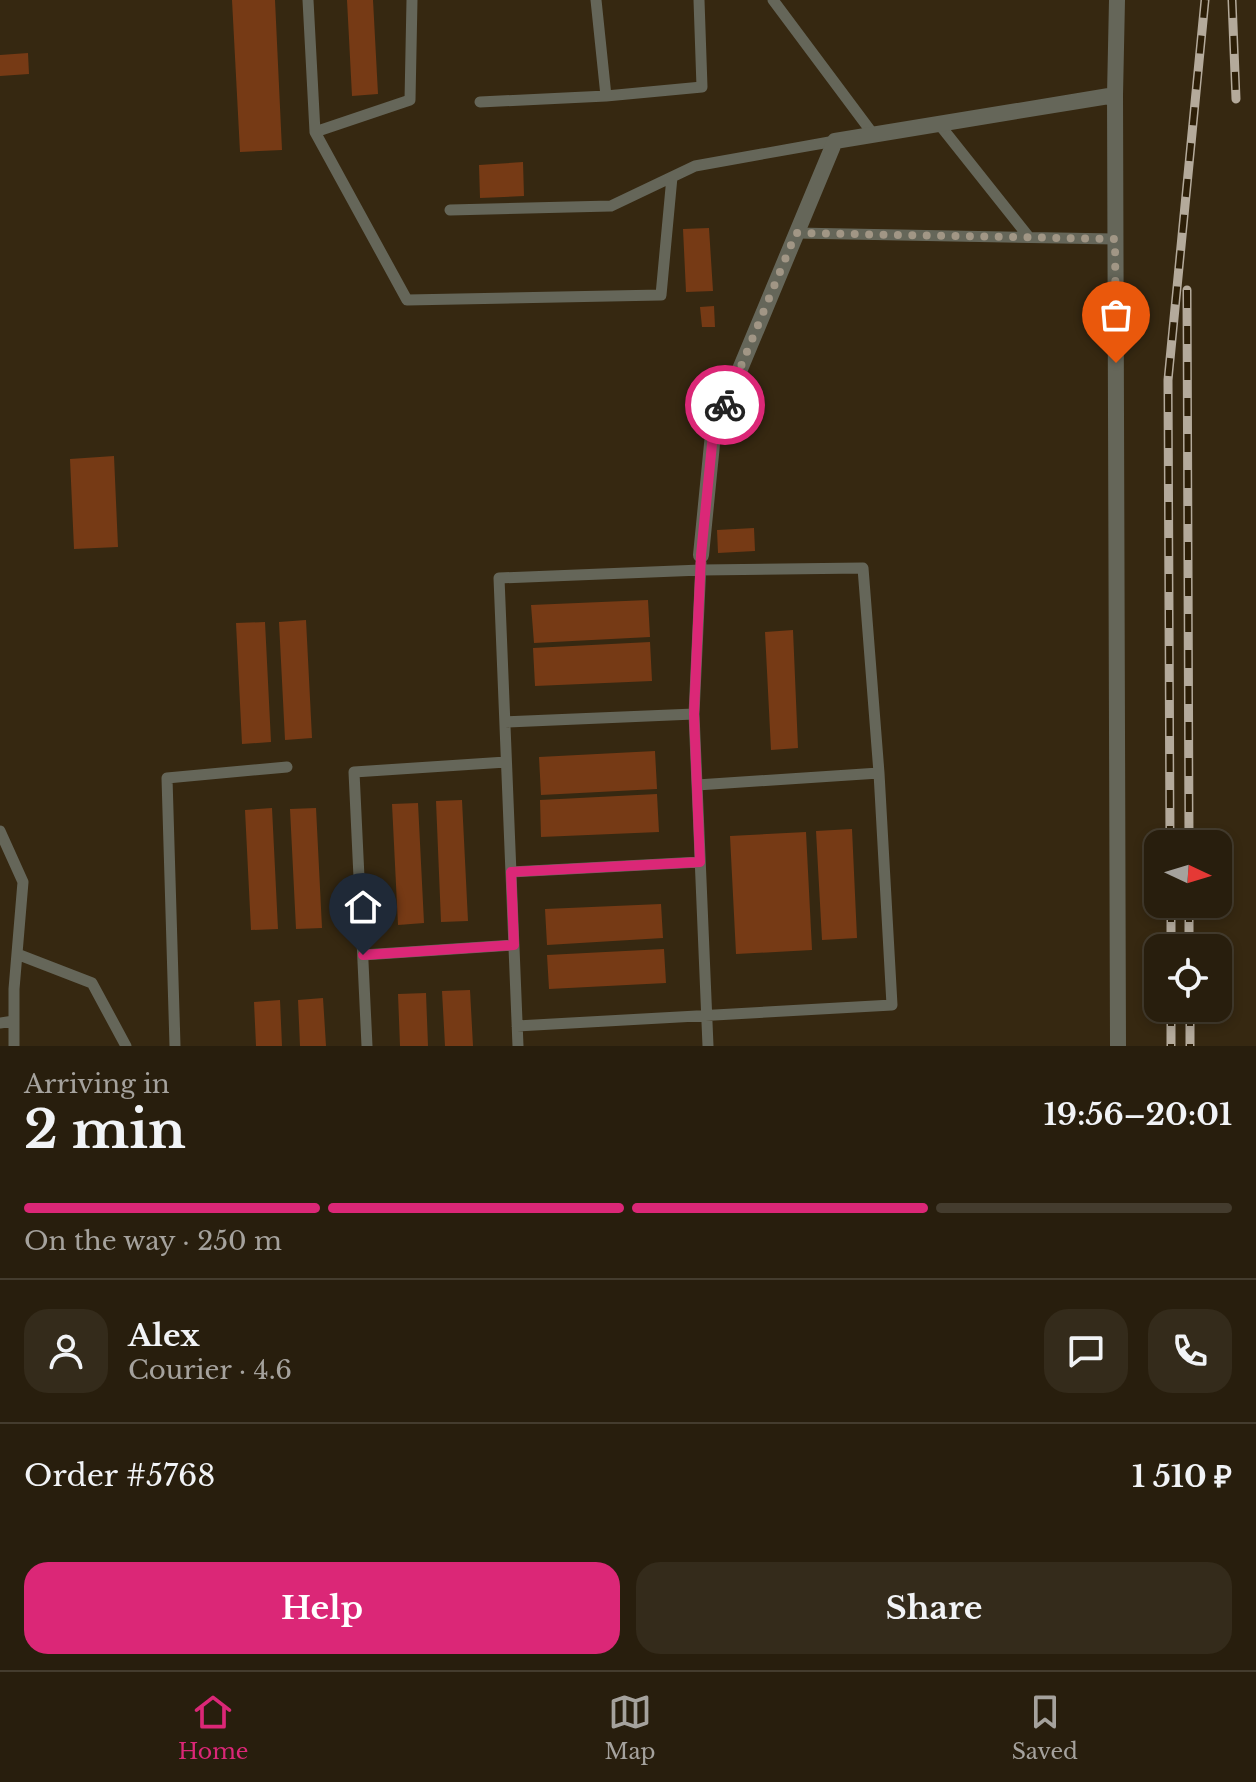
<!DOCTYPE html>
<meta charset="utf-8">
<style>
:root{--surface:#281e0d;--page:#342b1b;--text:#f1f3f6;--muted:#a5a29d;--line:#443c2e;--accent:#db2777}
body{margin:0;font-family:"Libre Baskerville",serif;background:var(--page);color:var(--text);height:100vh;display:flex;flex-direction:column;font-size:30px;white-space:nowrap}
*{box-sizing:border-box;margin:0}
p{font-size:26px;color:var(--muted)}
.icon{flex:none;width:44px;height:44px;fill:none;stroke:currentColor;stroke-width:2;stroke-linecap:round;stroke-linejoin:round}
.map{position:relative;height:1046px;overflow:hidden}
.panel{display:flex;flex-direction:column;background:var(--surface);flex:1}
.panel>*{flex:none}
.needle{width:52px;rotate:94deg}
.tools{position:absolute;left:1144px;top:830px;display:grid;gap:16px}
.tools a{display:grid;place-items:center;width:88px;height:88px;border-radius:16px;background:var(--surface);box-shadow:0 4px 12px #0003,0 0 0 2px var(--line);font-size:40px}
.pin{position:absolute;display:grid;place-items:center;width:68px;height:68px;color:#fff;margin:-82px -34px;border-radius:50% 50% 50% 0;rotate:-45deg;box-shadow:0 0 8px #0007}
.pin .icon{rotate:45deg}
.courier{position:absolute;display:grid;place-items:center;width:80px;height:80px;margin:-40px;border:6px solid #db2777;border-radius:50%;background:#fff;color:#222;box-shadow:0 2px 10px #0007}
.headline em{font-style:normal;font-weight:800}
.headline div{display:flex;flex-direction:column-reverse}
.headline{display:flex;align-items:center;justify-content:space-between;height:136px;padding:0 24px}
h1{font-size:52px;font-weight:800;line-height:60px}
.bar{display:grid;grid-template-columns:repeat(4,1fr);gap:12px 8px;align-content:center;height:96px;padding:0 24px}
.bar i{height:10px;border-radius:6px;background:var(--line)}
.bar .active{background:var(--accent)}
.bar p{grid-column:span 4}
.line{display:flex;align-items:center;gap:20px;padding:0 24px;border-top:2px solid var(--line)}
.line div{flex:1}
.round{display:grid;place-items:center;flex:none;width:84px;height:84px;border-radius:24px;background:var(--page)}
.cta{display:flex;gap:16px;margin-top:auto;padding:16px 24px}
.cta a{flex:1;height:92px;border-radius:24px;background:var(--accent);color:#fff;font-size:32px;font-weight:800;line-height:92px;text-align:center}
.cta a+a{background:var(--page);color:var(--text)}
.menu{display:flex;justify-content:space-around;align-items:center;height:112px;border-top:2px solid var(--line);background:var(--surface);font-size:22px;color:var(--muted)}
.menu a{display:grid;justify-items:center;gap:4px}
.menu .active{color:var(--accent)}
.map>svg:first-child{display:block}
.building{fill:#763a15}
.lines{fill:none;stroke-linecap:round;stroke-linejoin:round}
.service{stroke:#656659;stroke-width:11}
.minor{stroke:#656659;stroke-width:16}
.rail-casing{stroke:#b4aa9b;stroke-width:9}
.rail{stroke:#2c1e07;stroke-width:6;stroke-dasharray:18;stroke-linecap:butt}
.done{stroke:#a19685;stroke-width:8;stroke-dasharray:0 14.4}
.route{stroke:#db2777;stroke-width:10}
</style>
<div class="map">
<svg width="1256" height="1046" viewBox="0 0 1256 1046">
<rect width="100%" height="100%" fill="#362811"/>
<path class="building" d="M232 0H275L282 150 240 152Z
M347 0H373L378 94 352 96Z
M28 53 29 74 0 76V55Z
M523 162 524 196 480 198 479 165Z
M709 228 713 291 686 292 683 229Z
M714 306 715 327H702L700 307Z
M114 456 118 547 74 549 70 459Z
M754 528 755 551 718 553 717 530Z
M648 600 650 637 534 643 531 605Z
M306 620 312 738 285 740 279 622Z
M265 622 271 742 242 744 236 623Z
M793 630 798 748 771 750 765 632Z
M650 642 652 681 535 686 533 648Z
M655 751 657 789 541 795 539 757Z
M657 794 659 832 541 837 540 800Z
M462 800 468 921 441 922 436 801Z
M418 803 424 923 398 925 392 804Z
M272 808 278 929 251 930 245 810Z
M316 808 322 928 296 929 290 809Z
M852 829 857 938 822 940 816 831Z
M806 832 812 950 736 954 730 836Z
M661 904 663 938 547 945 545 909Z
M664 949 666 983 549 989 547 955Z
M470 990 473 1046H445L442 991Z
M426 993 428 1046H400L398 994Z
M323 998 326 1046H300L298 1000Z
M280 1000 282 1046H256L254 1002Z"/>
<g class="lines">
<path class="service" d="M308 0 315 132 407 300 661 295 672 177
M596 0 606 96
M773 0 873 134
M480 102 606 96 702 87 699 0
M939 124 1028 236
M315 132 410 100 412 0
M450 210 611 206 695 166 835 141
M796 233 1115 239
M701 563 694 714 708 1046
M505 722 694 714
M697 785 879 773
M0 831 23 882 14 989V1046
M511 872 700 862
M17 954 92 983 126 1046
M363 955 514 945
M0 1023 14 1021
M517 1026 892 1005 879 773 863 568 701 570 499 578 518 1046
M175 1046 167 778 287 767
M367 1046 354 772 506 762"/>
<path class="minor" d="M1117 0 1115 95 1118 1046
M701 555 713 434 835 141 1115 95"/>
<g class="rail-casing">
<path id="rail" d="M1232 0 1236 99
M1187 290 1189 844
M1170 844 1168 380 1205 0
M1171 904V948
M1189 904V948
M1171 1008V1046
M1190 1008V1046"/>
</g>
<use href="#rail" class="rail"/>
</g>
<g class="lines">
<path class="done" d="M725 405 796 233 1115 239 1116 363"/>
<path class="route" d="M363 955 514 945 511 872 700 862 694 714 701 555 713 434 725 405"/>
</g>
</svg>
<div class="tools">
<a><svg class="needle" viewBox="-14 -14 28 28"><path d="M0-13l5 13h-10z" fill="#e53935"/><path d="M0 13l5-13h-10z" fill="#a5a29d"/></svg></a>
<a><svg class="icon" aria-label="locate" viewBox="0 0 24 24"><circle cx="12" cy="12" r="6"/><path d="M12 2v4M12 18v4M2 12h4M18 12h4"/></svg></a>
</div>
<div class="pin" style="left:1116px;top:363px;background:#ea580c"><svg class="icon" aria-label="bag" viewBox="0 0 24 24"><path d="M5 8h14l-1 12H6zM9 8a3 3 0 0 1 6 0"/></svg></div>
<div class="pin" style="left:363px;top:955px;background:#1f2937"><svg class="icon" aria-label="home" viewBox="0 0 24 24"><path d="M3 11l9-7 9 7M6 9v11h12V9"/></svg></div>
<div class="courier" style="left:725px;top:405px"><svg class="icon" aria-label="bike" viewBox="0 0 24 24"><circle cx="6" cy="16" r="4"/><circle cx="18" cy="16" r="4"/><path d="M6 16l4-8h5l3 8M10 8l3 8H6M13 5h3"/></svg></div>
</div>
<section class="panel">
<div class="headline"><div><h1>2 min</h1><p>Arriving in</p></div><em>19:56–20:01</em></div>
<div class="bar"><i class="active"></i><i class="active"></i><i class="active"></i><i></i><p>On the way · 250 m</p></div>
<div class="line" style="height:144px"><a class="round"><svg class="icon" aria-label="person" viewBox="0 0 24 24"><circle cx="12" cy="8" r="4"/><path d="M4 21q1-7 8-7t8 7"/></svg></a><div><b>Alex</b><p>Courier · 4.6</p></div><a class="round"><svg class="icon" aria-label="chat" viewBox="0 0 24 24"><path d="M4 5h16v11H9l-5 4z"/></svg></a><a class="round"><svg class="icon" aria-label="phone" viewBox="0 0 24 24"><path d="M5 4h4l2 5-3 2q2 4 5 5l2-3 5 2v4C11 20 4 13 5 4z"/></svg></a></div>
<div class="line" style="height:104px"><div>Order #5768</div><b>1 510 ₽</b></div>
<div class="cta"><a>Help</a><a>Share</a></div>
</section>
<nav class="menu">
<a class="active"><svg class="icon" aria-label="home" viewBox="0 0 24 24"><path d="M3 11l9-7 9 7M6 9v11h12V9"/></svg>Home</a>
<a><svg class="icon" aria-label="map" viewBox="0 0 24 24"><path d="M3 6l6-2 6 2 6-2v14l-6 2-6-2-6 2zM9 4v14M15 6v14"/></svg>Map</a>
<a><svg class="icon" aria-label="saved" viewBox="0 0 24 24"><path d="M7 4h10v16l-5-4-5 4z"/></svg>Saved</a>
</nav>
